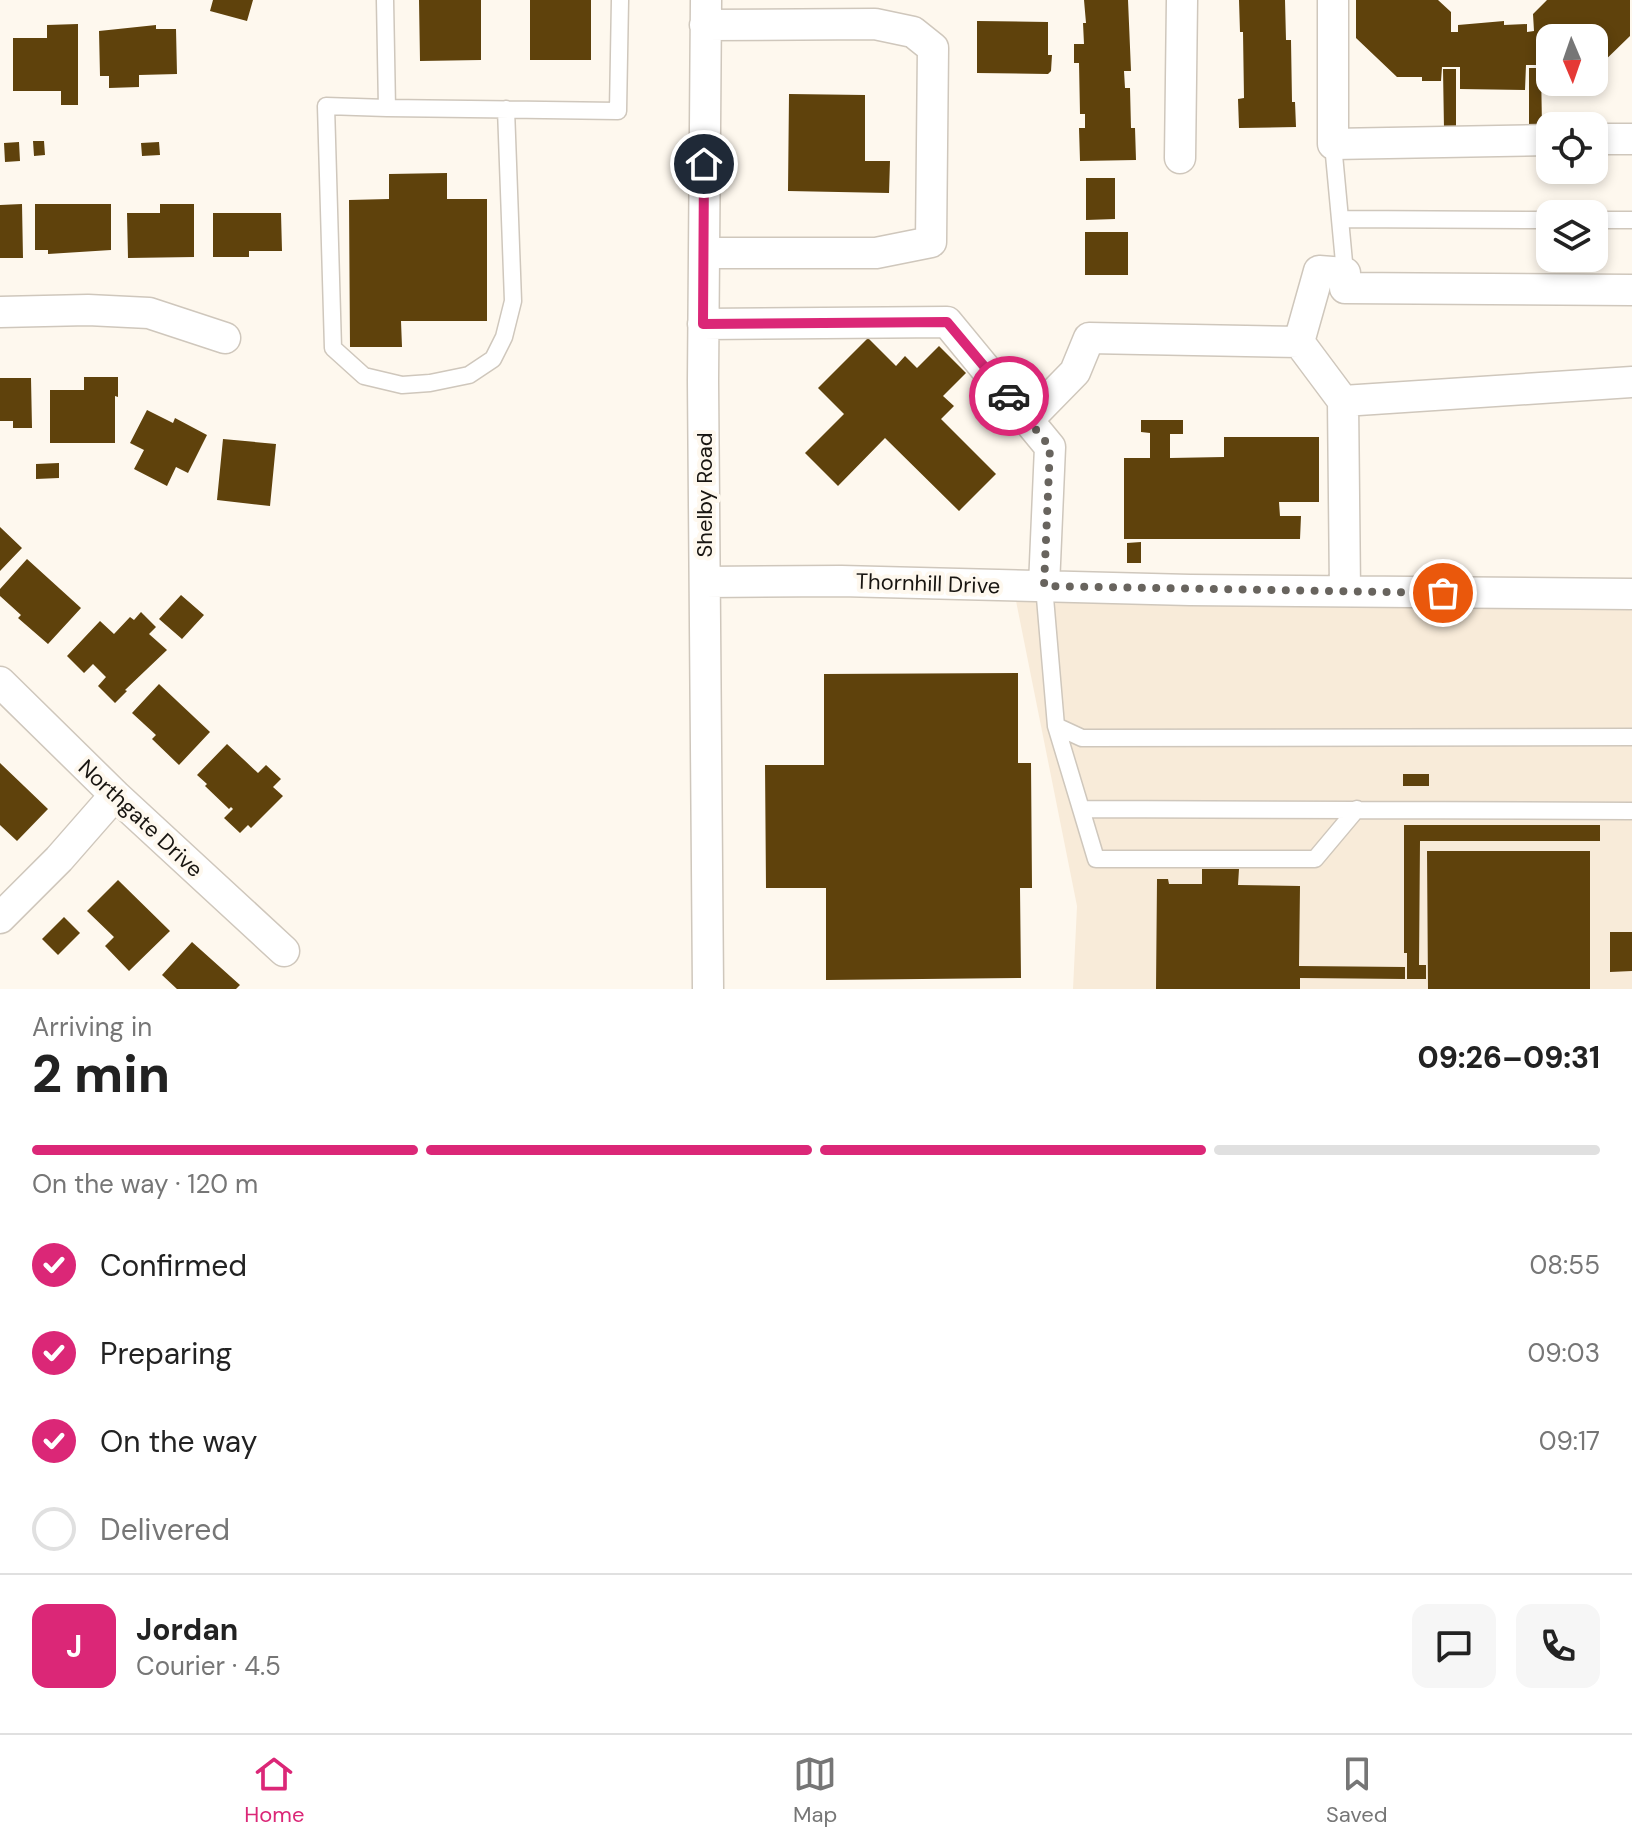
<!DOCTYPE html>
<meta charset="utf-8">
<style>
:root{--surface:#fff;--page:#f6f6f6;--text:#222;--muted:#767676;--line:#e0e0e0;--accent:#db2777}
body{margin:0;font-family:"DM Sans",sans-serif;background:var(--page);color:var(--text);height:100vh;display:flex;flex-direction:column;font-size:30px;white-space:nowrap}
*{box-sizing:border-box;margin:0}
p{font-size:26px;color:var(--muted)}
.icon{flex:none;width:44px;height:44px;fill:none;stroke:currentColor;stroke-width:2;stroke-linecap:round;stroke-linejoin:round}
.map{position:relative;height:989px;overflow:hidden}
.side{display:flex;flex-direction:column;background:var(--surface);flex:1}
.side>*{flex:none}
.needle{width:52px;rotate:178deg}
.fabs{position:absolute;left:1536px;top:24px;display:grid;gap:16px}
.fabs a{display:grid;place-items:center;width:72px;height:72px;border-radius:16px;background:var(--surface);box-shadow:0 4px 12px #0003;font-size:40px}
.pin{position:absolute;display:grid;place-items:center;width:68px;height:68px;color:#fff;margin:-34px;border:4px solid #fff;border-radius:50%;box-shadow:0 2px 8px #0007}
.courier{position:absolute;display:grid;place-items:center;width:80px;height:80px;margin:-40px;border:6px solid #db2777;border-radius:50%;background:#fff;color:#222;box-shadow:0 2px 10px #0007}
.headline em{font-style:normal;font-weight:800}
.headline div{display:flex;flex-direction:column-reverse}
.headline{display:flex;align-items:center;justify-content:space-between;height:136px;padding:0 32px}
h1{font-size:52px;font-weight:800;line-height:60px}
.bar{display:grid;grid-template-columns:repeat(4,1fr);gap:12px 8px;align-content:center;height:96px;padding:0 32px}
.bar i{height:10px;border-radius:6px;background:var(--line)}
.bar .selected{background:var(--accent)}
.bar p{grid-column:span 4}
.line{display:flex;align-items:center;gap:20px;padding:0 32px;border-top:2px solid var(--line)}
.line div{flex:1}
.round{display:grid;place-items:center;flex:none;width:84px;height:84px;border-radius:16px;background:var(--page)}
ol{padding:0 32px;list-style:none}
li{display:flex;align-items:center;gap:24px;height:88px}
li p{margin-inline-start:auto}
li .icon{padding:8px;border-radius:50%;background:var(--accent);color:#fff;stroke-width:4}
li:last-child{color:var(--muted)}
li i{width:44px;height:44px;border:4px solid var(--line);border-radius:50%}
.tabs{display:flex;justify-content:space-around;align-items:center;height:112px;border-top:2px solid var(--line);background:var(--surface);font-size:22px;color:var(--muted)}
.tabs a{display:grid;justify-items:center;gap:4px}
.tabs .selected{color:var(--accent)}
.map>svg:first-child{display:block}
.built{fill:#f8ebd9}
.building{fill:#5f420c}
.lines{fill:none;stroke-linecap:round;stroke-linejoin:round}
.lane-casing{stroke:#cfc7bc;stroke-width:19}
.street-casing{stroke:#cfc7bc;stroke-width:33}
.lane{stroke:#fff;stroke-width:16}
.street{stroke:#fff;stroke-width:30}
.done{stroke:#68645e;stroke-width:8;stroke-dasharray:0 14.4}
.route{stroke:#db2777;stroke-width:10}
.labels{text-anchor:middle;stroke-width:8;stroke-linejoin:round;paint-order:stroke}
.street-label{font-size:22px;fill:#181511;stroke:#fef8ee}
</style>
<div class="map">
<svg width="1632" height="989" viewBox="0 0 1632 989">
<rect width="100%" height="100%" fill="#fef8ee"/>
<path class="built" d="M1013 586 1632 596V989H1073L1077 906Z"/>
<path class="building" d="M213 0H253L247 21 210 11Z
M419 0H481V60L420 61Z
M530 0H591V60H530Z
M1084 0H1128L1131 71H1124L1125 88H1130L1131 128H1135L1136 160 1080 161 1079 128H1085V114H1080L1079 63H1074V44H1084L1083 23H1086Z
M1239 0H1285L1286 40H1291L1292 102H1295L1296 127 1239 128 1238 99 1244 98 1243 32H1240Z
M1356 0H1438L1451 12V32H1458V25L1504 21V25L1527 24V32L1534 31 1533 14 1547 0H1630V36L1594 71V38H1550V80H1543V65H1526L1525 90 1460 89V67H1442L1441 81H1422V77H1397L1356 38Z
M977 21 1048 22V55H1052L1051 71 1048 74 977 73Z
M78 24V105H61V91H13V38H47V25Z
M156 25V29H176L177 74 139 75V87L109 88V76H100L99 31Z
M1529 68H1541L1542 127H1529Z
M1443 69H1456V129H1444Z
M789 94 865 95V161H890L889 193 788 191Z
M33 141H44L45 155 34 156Z
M19 142 20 161 5 162 4 143Z
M159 142 160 155 142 156 141 143Z
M447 173V199H487V321H401L402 347H350L349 200 389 199V174Z
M1086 178H1115V219L1086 220Z
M22 204 23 258H0V205Z
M35 204H111V250L48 254V250H35Z
M160 204H194V257L128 258 127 213H160Z
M213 213H281L282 251H249V257H213Z
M1085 232H1128V275H1085Z
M868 338 896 366 905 356 917 368 939 346 966 373 943 396 954 406 941 419 996 474 959 511 885 438 838 486 805 453 844 414 818 388Z
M84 377H118V397L115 396V443H50V390H84Z
M0 378H31L32 428H13V421H0Z
M147 410 173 423 175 418 207 435 188 473 176 467 167 486 134 469 144 450 130 443Z
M1141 420H1183V434H1170V458L1224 457V437H1319V502H1279L1280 516H1301L1300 539H1124V458H1150V433L1141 432Z
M223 439 276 444 270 506 217 500Z
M59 463V478L36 479V464Z
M0 527 22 548 0 571Z
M1141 542V563H1127V543Z
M27 559 81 608 48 644 18 618 21 615 0 596V589Z
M181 595 204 615 182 639 159 619Z
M141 612 156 627 149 634 167 650 125 690 127 691 115 703 98 686 106 677 93 664 84 673 67 656 100 621 114 634 130 617 134 620Z
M1018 673V763H1031L1032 888H1020L1021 978 826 980V888H766L765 765H824V674Z
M159 684 210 732 179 765 152 739 156 735 132 713Z
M227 744 258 773 266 765 281 779 273 787 283 796 251 828 248 825 240 833 224 818 233 809 231 807 229 809 205 786 207 784 197 775Z
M0 763 48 809 17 841 0 825Z
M1403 774H1429V786H1403Z
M1404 825H1600V841H1420L1419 965H1426V979H1407V953H1404Z
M1427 851H1590V989H1428Z
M1202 869H1239L1238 885 1300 886 1299 966 1405 967V979L1300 978V989H1156L1157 879H1168L1169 884H1202Z
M118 880 170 931 129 971 105 946 114 937 87 911Z
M64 917 80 933 58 955 42 939Z
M1610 932H1632V971L1610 972Z
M192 942 240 985 236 989H177L162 975Z"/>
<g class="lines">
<g class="lane-casing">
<path id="lane" d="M385 0 387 108 618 111 620 0
M387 108 326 106 333 348 364 376 402 385 430 383 469 375 493 359 504 337 513 301 506 109
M1333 144 1345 273
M1340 219 1550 220
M1594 220H1632
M1044 586 1056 726 1082 738 1632 737
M1056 726 1081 809 1632 811
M1081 809 1096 859H1315L1357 809"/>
</g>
<g class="street-casing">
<path id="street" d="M706 0 703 381 708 989
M1333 0V144L1550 140
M1594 139H1632
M1180 158 1182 0
M704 253H876L931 242 933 48 913 32 875 24 705 25
M0 312 88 310 149 313 225 338
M703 324 947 322 1050 447 1044 586
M1299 342 1343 401 1345 591
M1343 401 1632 382
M1028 420 1075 372 1089 338 1299 342 1319 271 1345 273V288L1632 290
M705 582 841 581 1190 590 1632 594
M0 682 115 795 284 951
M0 918 59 859 115 795"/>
</g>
<use href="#lane" class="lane"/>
<use href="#street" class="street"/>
</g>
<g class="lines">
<path class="done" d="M1009 396 1050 447 1044 586 1443 593"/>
<path class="route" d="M704 164 703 324 947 322 1009 396"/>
</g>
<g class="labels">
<g class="street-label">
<text transform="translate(704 495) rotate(-90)" y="8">Shelby Road</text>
<text transform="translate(928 583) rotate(2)" y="8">Thornhill Drive</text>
<text transform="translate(141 818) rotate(43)" y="8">Northgate Drive</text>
</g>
</g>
</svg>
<div class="fabs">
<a><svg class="needle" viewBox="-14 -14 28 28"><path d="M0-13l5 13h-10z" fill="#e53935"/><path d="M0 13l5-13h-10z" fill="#767676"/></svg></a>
<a><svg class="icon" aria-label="locate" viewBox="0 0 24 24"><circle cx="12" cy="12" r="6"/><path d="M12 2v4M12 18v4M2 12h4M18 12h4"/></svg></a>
<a><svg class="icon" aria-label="layers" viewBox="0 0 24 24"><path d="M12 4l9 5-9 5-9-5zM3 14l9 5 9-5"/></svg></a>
</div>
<div class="pin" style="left:1443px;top:593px;background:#ea580c"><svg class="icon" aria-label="bag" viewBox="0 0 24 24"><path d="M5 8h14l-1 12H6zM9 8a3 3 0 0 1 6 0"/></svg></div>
<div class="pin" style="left:704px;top:164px;background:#1f2937"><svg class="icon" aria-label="home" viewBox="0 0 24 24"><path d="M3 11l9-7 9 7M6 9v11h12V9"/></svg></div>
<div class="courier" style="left:1009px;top:396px"><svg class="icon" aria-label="car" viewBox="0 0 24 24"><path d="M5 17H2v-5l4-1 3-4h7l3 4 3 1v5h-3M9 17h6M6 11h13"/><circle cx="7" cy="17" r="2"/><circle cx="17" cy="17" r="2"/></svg></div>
</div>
<section class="side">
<div class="headline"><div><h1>2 min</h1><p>Arriving in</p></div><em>09:26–09:31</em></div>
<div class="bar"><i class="selected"></i><i class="selected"></i><i class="selected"></i><i></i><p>On the way · 120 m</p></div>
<ol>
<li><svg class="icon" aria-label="check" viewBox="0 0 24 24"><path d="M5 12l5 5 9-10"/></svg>Confirmed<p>08:55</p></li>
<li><svg class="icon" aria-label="check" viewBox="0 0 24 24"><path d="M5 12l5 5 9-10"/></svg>Preparing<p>09:03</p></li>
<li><svg class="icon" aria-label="check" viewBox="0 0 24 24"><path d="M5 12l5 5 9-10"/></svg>On the way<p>09:17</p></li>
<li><i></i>Delivered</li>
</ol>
<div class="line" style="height:144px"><b class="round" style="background:var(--accent);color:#fff">J</b><div><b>Jordan</b><p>Courier · 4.5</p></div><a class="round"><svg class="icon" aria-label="chat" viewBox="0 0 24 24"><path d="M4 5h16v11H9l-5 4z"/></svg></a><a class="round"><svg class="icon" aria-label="phone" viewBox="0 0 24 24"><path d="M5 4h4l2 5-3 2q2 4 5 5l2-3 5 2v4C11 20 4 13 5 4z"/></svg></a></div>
</section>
<nav class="tabs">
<a class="selected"><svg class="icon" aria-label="home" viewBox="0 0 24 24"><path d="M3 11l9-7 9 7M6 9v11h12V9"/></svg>Home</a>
<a><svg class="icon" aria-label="map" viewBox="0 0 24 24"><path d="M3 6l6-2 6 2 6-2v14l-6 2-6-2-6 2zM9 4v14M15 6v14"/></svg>Map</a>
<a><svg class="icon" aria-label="saved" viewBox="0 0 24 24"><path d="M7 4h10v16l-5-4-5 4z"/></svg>Saved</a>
</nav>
